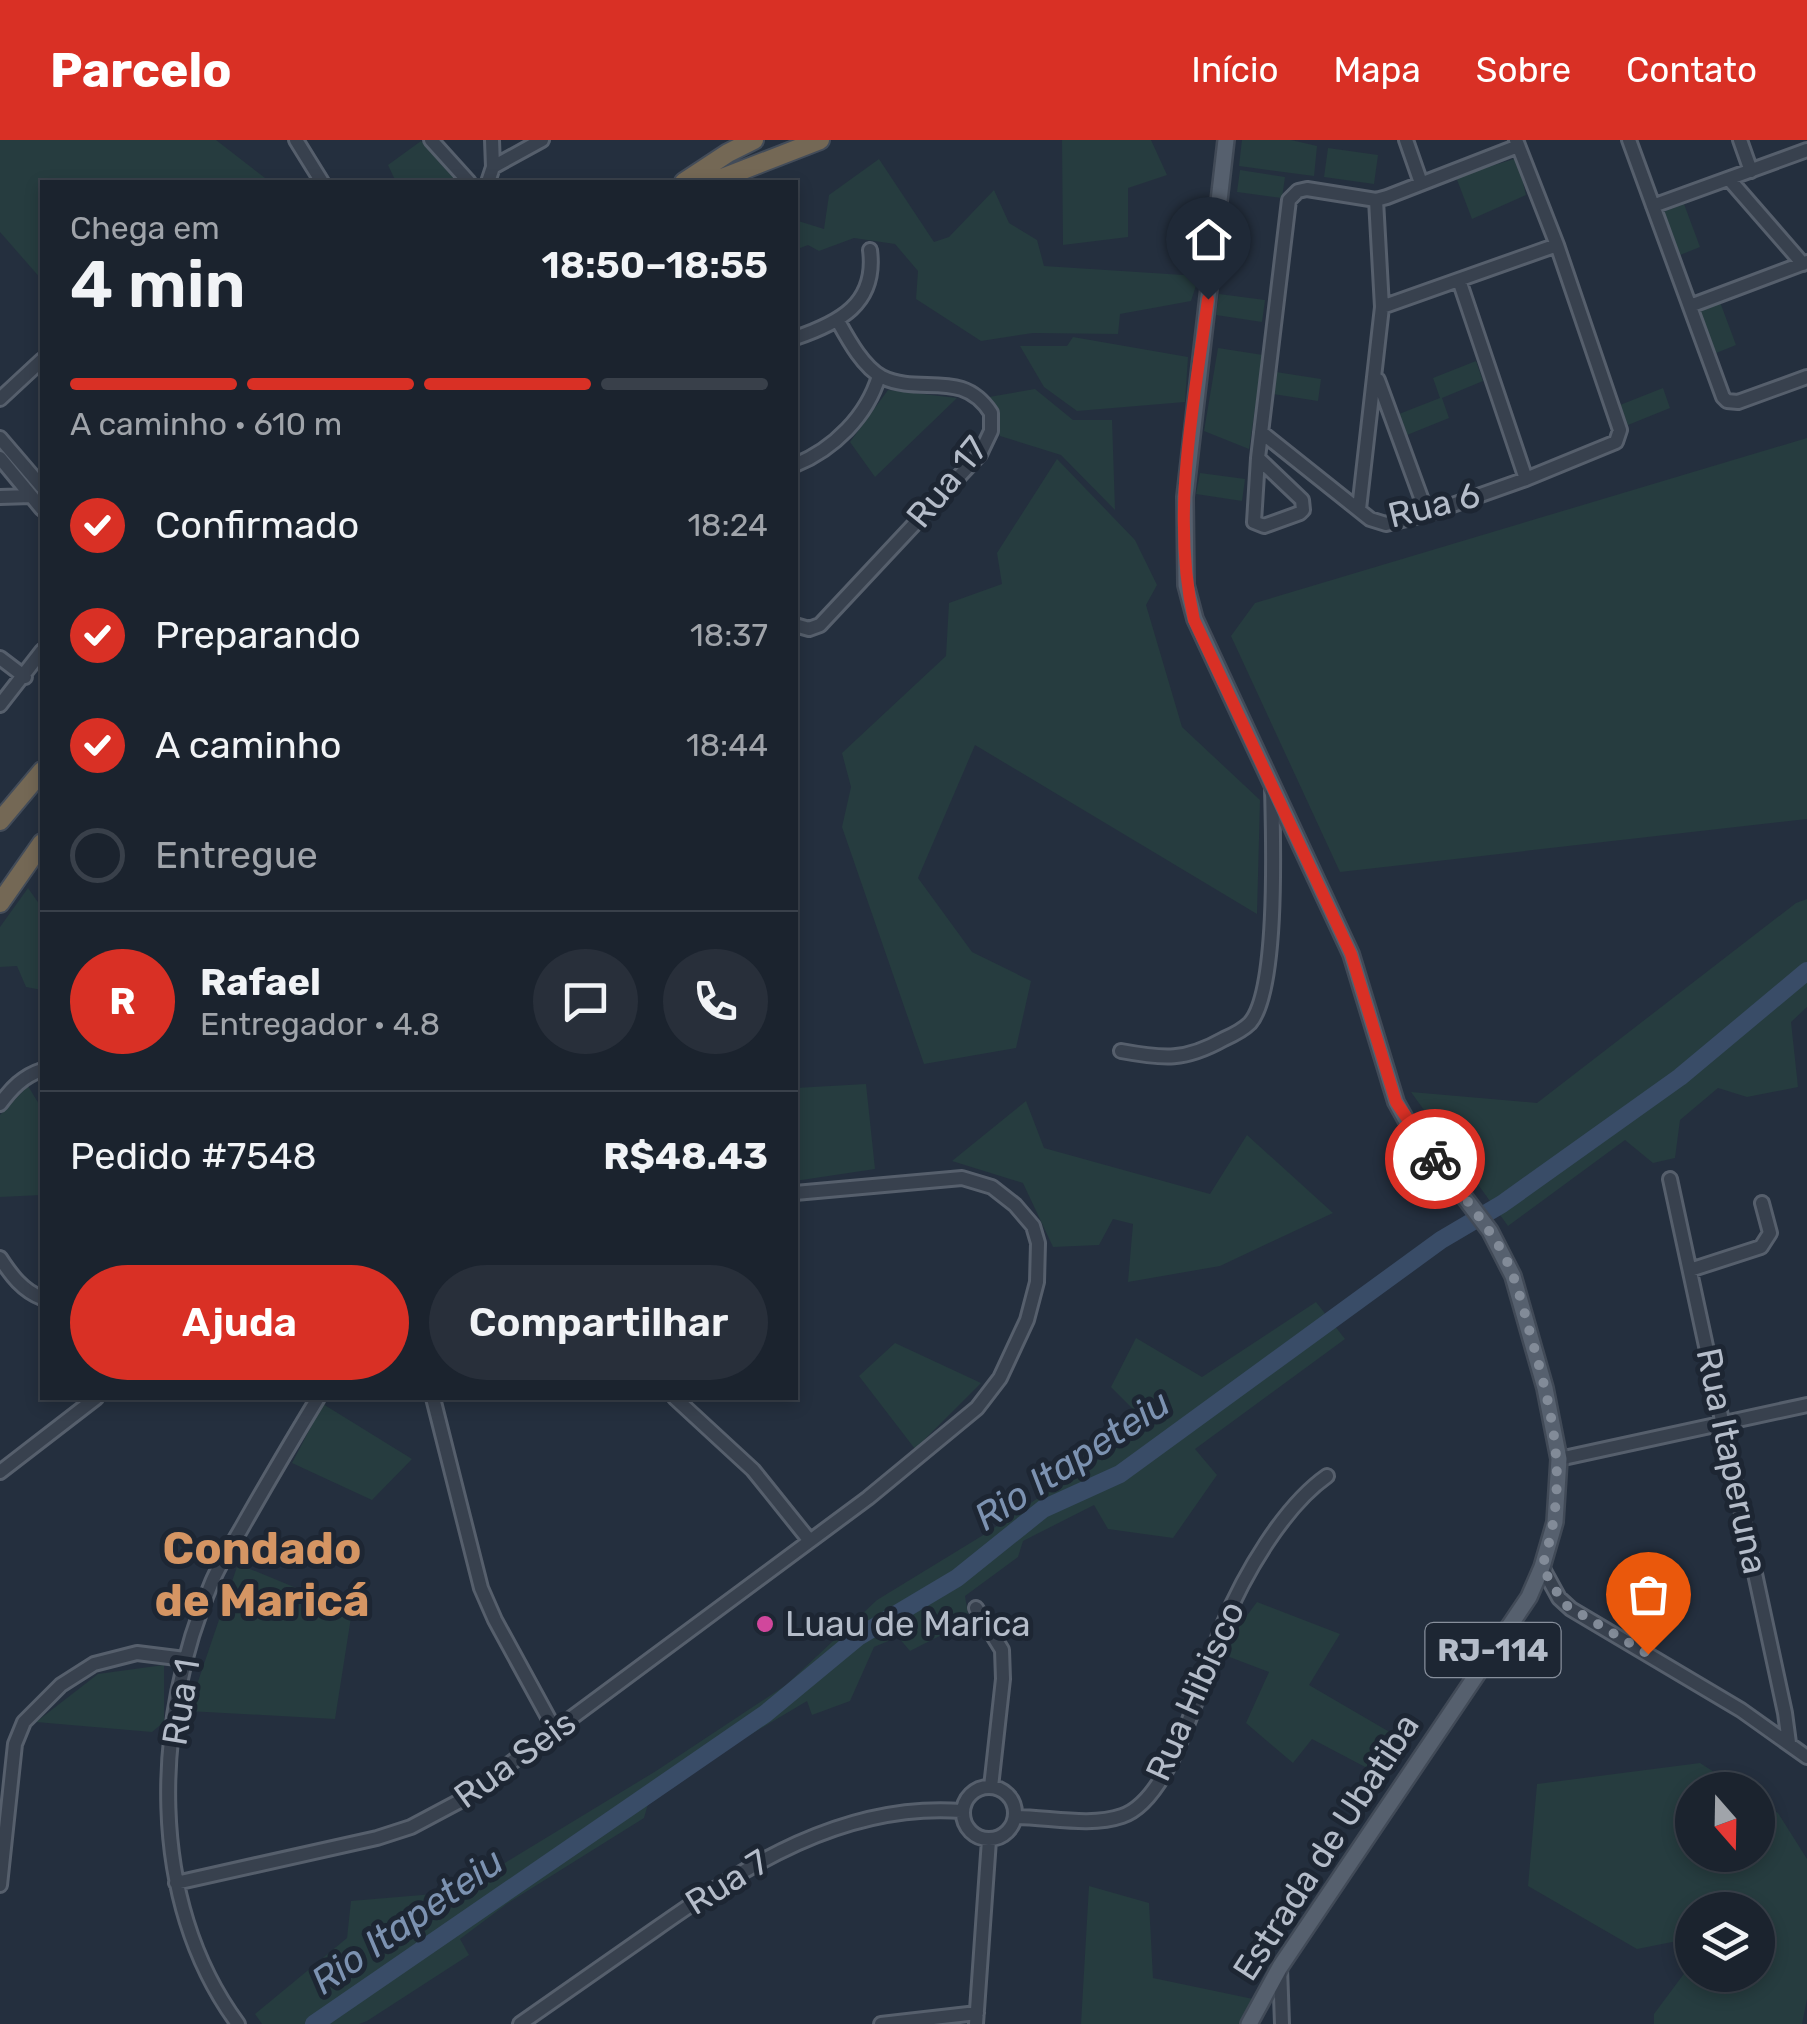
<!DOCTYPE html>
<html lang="pt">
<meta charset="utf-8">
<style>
:root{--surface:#1b232e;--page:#282f3a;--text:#f1f3f6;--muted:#a0a4aa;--line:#39404a;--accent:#d93025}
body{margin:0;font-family:Rubik,sans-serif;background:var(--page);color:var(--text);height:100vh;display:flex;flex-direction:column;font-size:38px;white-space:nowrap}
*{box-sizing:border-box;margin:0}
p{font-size:32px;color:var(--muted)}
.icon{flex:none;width:55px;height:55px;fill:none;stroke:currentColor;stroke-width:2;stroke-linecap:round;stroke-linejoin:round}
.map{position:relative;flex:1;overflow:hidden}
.drawer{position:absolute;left:40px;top:40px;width:758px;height:1220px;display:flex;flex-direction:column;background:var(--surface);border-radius:0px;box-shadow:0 5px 15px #0003,0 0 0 2px var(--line)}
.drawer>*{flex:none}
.needle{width:65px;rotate:160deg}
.fabs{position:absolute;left:1675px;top:1632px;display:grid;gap:20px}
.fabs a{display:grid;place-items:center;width:100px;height:100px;border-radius:50%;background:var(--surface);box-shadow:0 5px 15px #0003,0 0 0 2px var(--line);font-size:50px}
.pin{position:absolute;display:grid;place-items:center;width:85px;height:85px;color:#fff;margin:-102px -42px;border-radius:50% 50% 50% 0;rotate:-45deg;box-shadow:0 0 10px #0007}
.pin .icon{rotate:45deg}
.courier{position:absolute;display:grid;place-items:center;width:100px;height:100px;margin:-50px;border:8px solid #d93025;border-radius:50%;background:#fff;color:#222;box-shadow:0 2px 12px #0007}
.summary em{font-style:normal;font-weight:600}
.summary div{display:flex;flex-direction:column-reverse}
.summary{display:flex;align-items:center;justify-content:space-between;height:170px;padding:0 30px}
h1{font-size:65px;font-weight:600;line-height:75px}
.bar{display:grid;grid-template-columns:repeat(4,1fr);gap:15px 10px;align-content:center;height:120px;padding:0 30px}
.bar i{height:12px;border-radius:8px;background:var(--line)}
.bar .current{background:var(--accent)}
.bar p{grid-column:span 4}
.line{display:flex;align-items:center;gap:25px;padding:0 30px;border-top:2px solid var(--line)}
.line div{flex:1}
.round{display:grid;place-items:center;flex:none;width:105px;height:105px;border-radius:52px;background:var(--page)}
ol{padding:0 30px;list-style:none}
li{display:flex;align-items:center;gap:30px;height:110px}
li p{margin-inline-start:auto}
li .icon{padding:10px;border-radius:50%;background:var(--accent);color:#fff;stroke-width:4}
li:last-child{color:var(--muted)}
li i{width:55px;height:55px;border:5px solid var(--line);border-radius:50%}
.primary-button{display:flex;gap:20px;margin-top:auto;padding:20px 30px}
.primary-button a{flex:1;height:115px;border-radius:60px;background:var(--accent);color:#fff;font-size:40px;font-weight:600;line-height:115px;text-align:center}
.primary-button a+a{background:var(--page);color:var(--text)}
header{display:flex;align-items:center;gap:60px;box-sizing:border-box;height:140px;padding:0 50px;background:var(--accent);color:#fff}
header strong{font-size:48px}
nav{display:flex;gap:55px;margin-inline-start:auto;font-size:35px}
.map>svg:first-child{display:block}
.green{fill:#263c3f}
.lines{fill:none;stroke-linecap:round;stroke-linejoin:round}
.river{stroke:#394c67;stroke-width:18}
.minor-casing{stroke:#565f6c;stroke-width:18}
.major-casing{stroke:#414a57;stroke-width:20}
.highway-casing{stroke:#434c59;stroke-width:22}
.minor{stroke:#38414e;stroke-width:12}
.major{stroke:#56606e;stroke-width:15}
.highway{stroke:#746855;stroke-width:18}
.done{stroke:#828b98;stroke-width:10;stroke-dasharray:0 18}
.route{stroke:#d93025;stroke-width:12}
.hotel-dot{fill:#d1479c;stroke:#1d2633;stroke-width:4}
.labels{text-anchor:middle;stroke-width:10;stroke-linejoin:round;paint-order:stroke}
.shield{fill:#1d2633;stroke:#878f9c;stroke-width:2.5}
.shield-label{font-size:32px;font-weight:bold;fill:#b4bcc9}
.street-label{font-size:35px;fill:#b4bcc9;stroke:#1d2633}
.poi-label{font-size:35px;fill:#b4bcc9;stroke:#1d2633;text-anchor:start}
.water-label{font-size:38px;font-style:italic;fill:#7c92b1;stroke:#1d2633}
.district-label{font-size:45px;font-weight:bold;fill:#d59563;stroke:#1d2633}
</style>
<header>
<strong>Parcelo</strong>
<nav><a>Início</a><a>Mapa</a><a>Sobre</a><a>Contato</a></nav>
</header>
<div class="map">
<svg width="1807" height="1884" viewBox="0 0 1807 1884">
<rect width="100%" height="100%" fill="#242f3e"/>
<path class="green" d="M0 0H216L269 41 42 42V140L0 92Z
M1062 0H1151L1167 35 1128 48V97L1063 105Z
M1242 0H1291L1317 6 1314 36 1239 26Z
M421 1 457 42H396L388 25Z
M1328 8 1378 15 1374 44 1324 37Z
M1517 18 1526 55 1472 79 1456 37Z
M879 19 934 102 949 97 994 50 1009 83 1037 100 1044 126 1199 136 1191 161 1120 174 1118 194 1033 193 981 201 916 159 918 131 895 104 854 98 819 111 808 105 795 110V80L824 89 829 55Z
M1240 30 1285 37 1282 58 1237 52Z
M1684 64 1700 107 1680 115 1663 72Z
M1219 154 1265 160 1262 182 1216 175Z
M1720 162 1736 205 1716 213 1699 170Z
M1073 197 1188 217 1185 262 1077 271 1044 247 1020 206H1067Z
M1218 208 1263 215 1249 309 1204 291Z
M1476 221 1483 241 1442 258 1449 278 1407 295 1399 274 1440 258 1433 238Z
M1276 232 1321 239 1318 261 1273 254Z
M1663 248 1670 268 1628 285 1620 265Z
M1035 249 1073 280H1112L1115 370 1061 315 1000 296 989 257Z
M888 250 957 258 875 337 850 302Z
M1807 298V679L1340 732 1231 496 1255 463Z
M1057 319 1135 400 1157 445 1146 465 1182 587 1260 660 1257 774 975 605 918 738 972 812 1031 841 1016 908 924 924 842 687 851 647 842 613 946 516 949 463 1002 444 997 413Z
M1200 333 1245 339 1242 361 1196 354Z
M28 748 42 768V850L26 847 17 826 0 827V787Z
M1807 759V867L1791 882 1798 947 1747 957 1718 948 1680 980 1675 1018 1653 1023 1625 1000 1508 1086 1411 952 1537 963 1796 763Z
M866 944 875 1029 795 1041V948Z
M28 946 42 969V1055L0 1057V975Z
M1026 961 1044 1008 1210 1054 1247 995 1333 1073 1220 1126 1128 1142 1133 1084 1113 1079 1099 1105 1053 1107 1023 1043 952 1021Z
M1316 1162 1345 1199 1195 1309 1217 1335 1173 1398 1108 1389 1094 1365 1023 1401 1018 1417 965 1456 969 1481 910 1511 898 1497 874 1507 850 1561 812 1575 807 1561 716 1615 648 1664 644 1678 508 1763 460 1799 469 1815 367 1881 359 1884H262L255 1874 347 1798 351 1761 457 1752 656 1631 786 1545 877 1460 985 1394 1060 1343 1088 1304 1151 1287 1111 1247 1136 1198 1202 1237Z
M895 1203 981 1243 915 1309 859 1236Z
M323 1264 412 1319 372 1360 292 1323Z
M238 1424 352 1471 335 1579 188 1571Z
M1257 1462 1340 1494 1309 1545 1393 1594 1369 1629 1312 1599 1293 1623 1246 1583 1269 1532 1219 1513Z
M164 1525V1582L152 1592 36 1582 98 1534Z
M1700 1623 1742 1650H1692V1715H1758V1660L1778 1673 1807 1719V1859L1802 1884H1654V1874L1692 1823V1835H1758V1770H1692V1798L1637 1809 1528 1746 1537 1644Z
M1089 1746 1149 1763 1153 1838 1253 1859 1243 1884H1081Z"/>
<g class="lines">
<path class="river" d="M314 1884 765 1574 858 1497 957 1438 1043 1369 1120 1334 1441 1100 1502 1064 1680 937 1807 831"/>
<g class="minor-casing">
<path id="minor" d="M296 0 322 42
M431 0 469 42
M1406 0 1421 43
M1629 0 1723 257 1727 261 1738 262 1807 237
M1740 0 1751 31
M493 27 542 0
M1729 39 1803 124
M488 42 493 27 492 0
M1653 66 1807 10
M1459 140 1526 339
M1690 166 1807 122
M1382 167 1557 105
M795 198C839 183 877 164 870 110
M1378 240 1427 374
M0 259 42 220
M1261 292 1370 379 1386 384 1427 374 1526 339 1616 302 1620 290 1557 105 1516 0
M0 298 42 347
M0 318 42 369
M1258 318 1302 360 1303 370 1300 373 1264 386 1254 382 1258 318 1289 60 1298 51 1307 49 1376 60 1387 57 1518 6
M795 325C834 309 867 276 879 236
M0 357 31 356
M1359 369 1382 167 1376 60
M795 485 809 489 820 485 980 314 991 291V273C962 228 920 256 882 237 863 227 848 199 838 181
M0 518 25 537
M0 565 42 511
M1121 911C1164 919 1185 921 1224 899 1233 895 1243 890 1250 883 1279 850 1273 693 1272 647
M0 964C11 949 23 936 42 930
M1670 1039 1785 1573 1789 1603
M0 1118C11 1135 23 1151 42 1158
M1690 1130 1761 1107 1770 1093 1762 1063
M433 1258 481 1448 495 1480 555 1590
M675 1258 753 1330 810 1401
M1559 1319 1807 1265
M0 1332 96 1258
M1542 1427 1559 1458 1571 1469 1741 1570 1807 1617
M976 1468 1002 1510 1003 1539 991 1647
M963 1673a26 26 0 1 1 52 0a26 26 0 1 1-52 0Z
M1015 1677C1049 1677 1090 1687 1122 1676 1174 1659 1203 1532 1223 1485 1244 1435 1283 1367 1327 1336
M176 1743 377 1698 411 1687 458 1662 868 1358 977 1268 1000 1238 1027 1180 1037 1142 1038 1103 1033 1086 1015 1065 992 1047 962 1038 795 1053
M0 1745 15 1604 24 1582 61 1545 94 1524 137 1513 185 1519
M1280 1827 1282 1884
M238 1884C146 1760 153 1579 212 1442 221 1421 234 1402 245 1382 269 1340 293 1299 318 1258
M520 1884C564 1853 608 1822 653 1791 745 1726 844 1662 962 1671
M881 1884 977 1873
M976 1884 989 1700"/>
</g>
<g class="major-casing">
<path id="major" d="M1226 0 1185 357 1186 445 1195 479 1351 814 1396 962 1406 980 1490 1091 1513 1136 1545 1248 1559 1319 1555 1382 1542 1427 1529 1457 1280 1827 1249 1884"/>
</g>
<g class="highway-casing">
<path id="highway" d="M684 42 728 13 754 0
M712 42 820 0
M0 681 42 631
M0 763 42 703"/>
</g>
<use href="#minor" class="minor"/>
<use href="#major" class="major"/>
<use href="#highway" class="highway"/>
</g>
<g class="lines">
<path class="done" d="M1435 1019C1458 1050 1484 1080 1503 1113 1516 1138 1523 1167 1530 1193 1554 1277 1570 1342 1542 1427L1564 1464 1648 1514"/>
<path class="route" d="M1208 159C1194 264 1170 375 1194 480L1351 814 1396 962 1435 1019"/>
</g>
<circle class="hotel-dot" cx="765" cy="1484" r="10"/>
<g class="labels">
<rect class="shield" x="1425.5" y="1483" width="135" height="54" rx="8"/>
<g class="shield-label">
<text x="1493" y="1521">RJ-114</text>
</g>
<g class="street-label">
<text transform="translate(947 342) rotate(-51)" y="12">Rua 17</text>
<text transform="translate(1434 365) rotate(-14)" y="12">Rua 6</text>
<text transform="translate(1732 1321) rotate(78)" y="12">Rua Itaperuna</text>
<text transform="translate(1195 1551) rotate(-66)" y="12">Rua Hibisco</text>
<text transform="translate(181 1562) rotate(-81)" y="12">Rua 1</text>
<text transform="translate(515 1619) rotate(-36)" y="12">Rua Seis</text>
<text transform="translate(1326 1707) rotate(-57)" y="12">Estrada de Ubatiba</text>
<text transform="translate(727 1742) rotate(-32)" y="12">Rua 7</text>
</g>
<g class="poi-label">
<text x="785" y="1496">Luau de Marica</text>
</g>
<g class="water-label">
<text transform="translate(1072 1320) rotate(-33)" y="13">Rio Itapeteiu</text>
<text transform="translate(407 1781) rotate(-35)" y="13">Rio Itapeteiu</text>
</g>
<g class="district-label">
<text x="262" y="1424">Condado<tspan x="262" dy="52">de Maricá</tspan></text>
</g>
</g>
</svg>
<div class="fabs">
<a><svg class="needle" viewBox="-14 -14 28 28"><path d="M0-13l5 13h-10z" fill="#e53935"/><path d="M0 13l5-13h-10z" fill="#a0a4aa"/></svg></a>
<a><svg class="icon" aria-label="layers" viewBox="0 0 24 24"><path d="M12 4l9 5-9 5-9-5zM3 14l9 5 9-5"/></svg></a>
</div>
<div class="pin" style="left:1648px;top:1514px;background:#ea580c"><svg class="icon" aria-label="bag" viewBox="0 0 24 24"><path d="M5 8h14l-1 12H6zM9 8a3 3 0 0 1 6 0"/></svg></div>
<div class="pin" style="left:1208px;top:159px;background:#1f2937"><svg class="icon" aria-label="home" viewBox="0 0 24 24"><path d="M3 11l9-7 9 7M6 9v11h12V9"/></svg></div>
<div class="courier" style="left:1435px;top:1019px"><svg class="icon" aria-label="bike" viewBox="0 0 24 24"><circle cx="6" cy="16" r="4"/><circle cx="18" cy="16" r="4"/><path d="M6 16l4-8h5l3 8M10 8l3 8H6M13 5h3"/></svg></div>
<section class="drawer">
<div class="summary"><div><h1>4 min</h1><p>Chega em</p></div><em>18:50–18:55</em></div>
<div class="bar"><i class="current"></i><i class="current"></i><i class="current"></i><i></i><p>A caminho · 610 m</p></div>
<ol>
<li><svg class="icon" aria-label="check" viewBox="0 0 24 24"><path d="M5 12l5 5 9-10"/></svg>Confirmado<p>18:24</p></li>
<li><svg class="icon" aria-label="check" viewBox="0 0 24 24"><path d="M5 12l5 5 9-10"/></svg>Preparando<p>18:37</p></li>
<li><svg class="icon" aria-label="check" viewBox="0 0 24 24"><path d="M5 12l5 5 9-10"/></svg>A caminho<p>18:44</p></li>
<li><i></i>Entregue</li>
</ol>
<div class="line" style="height:180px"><b class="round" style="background:var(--accent);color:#fff">R</b><div><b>Rafael</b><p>Entregador · 4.8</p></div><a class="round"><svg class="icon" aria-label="chat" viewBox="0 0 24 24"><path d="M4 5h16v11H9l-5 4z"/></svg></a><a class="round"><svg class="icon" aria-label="phone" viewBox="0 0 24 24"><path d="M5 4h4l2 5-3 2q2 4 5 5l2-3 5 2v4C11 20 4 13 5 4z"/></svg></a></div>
<div class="line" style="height:130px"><div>Pedido #7548</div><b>R$48.43</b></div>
<div class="primary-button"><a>Ajuda</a><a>Compartilhar</a></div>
</section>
</div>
